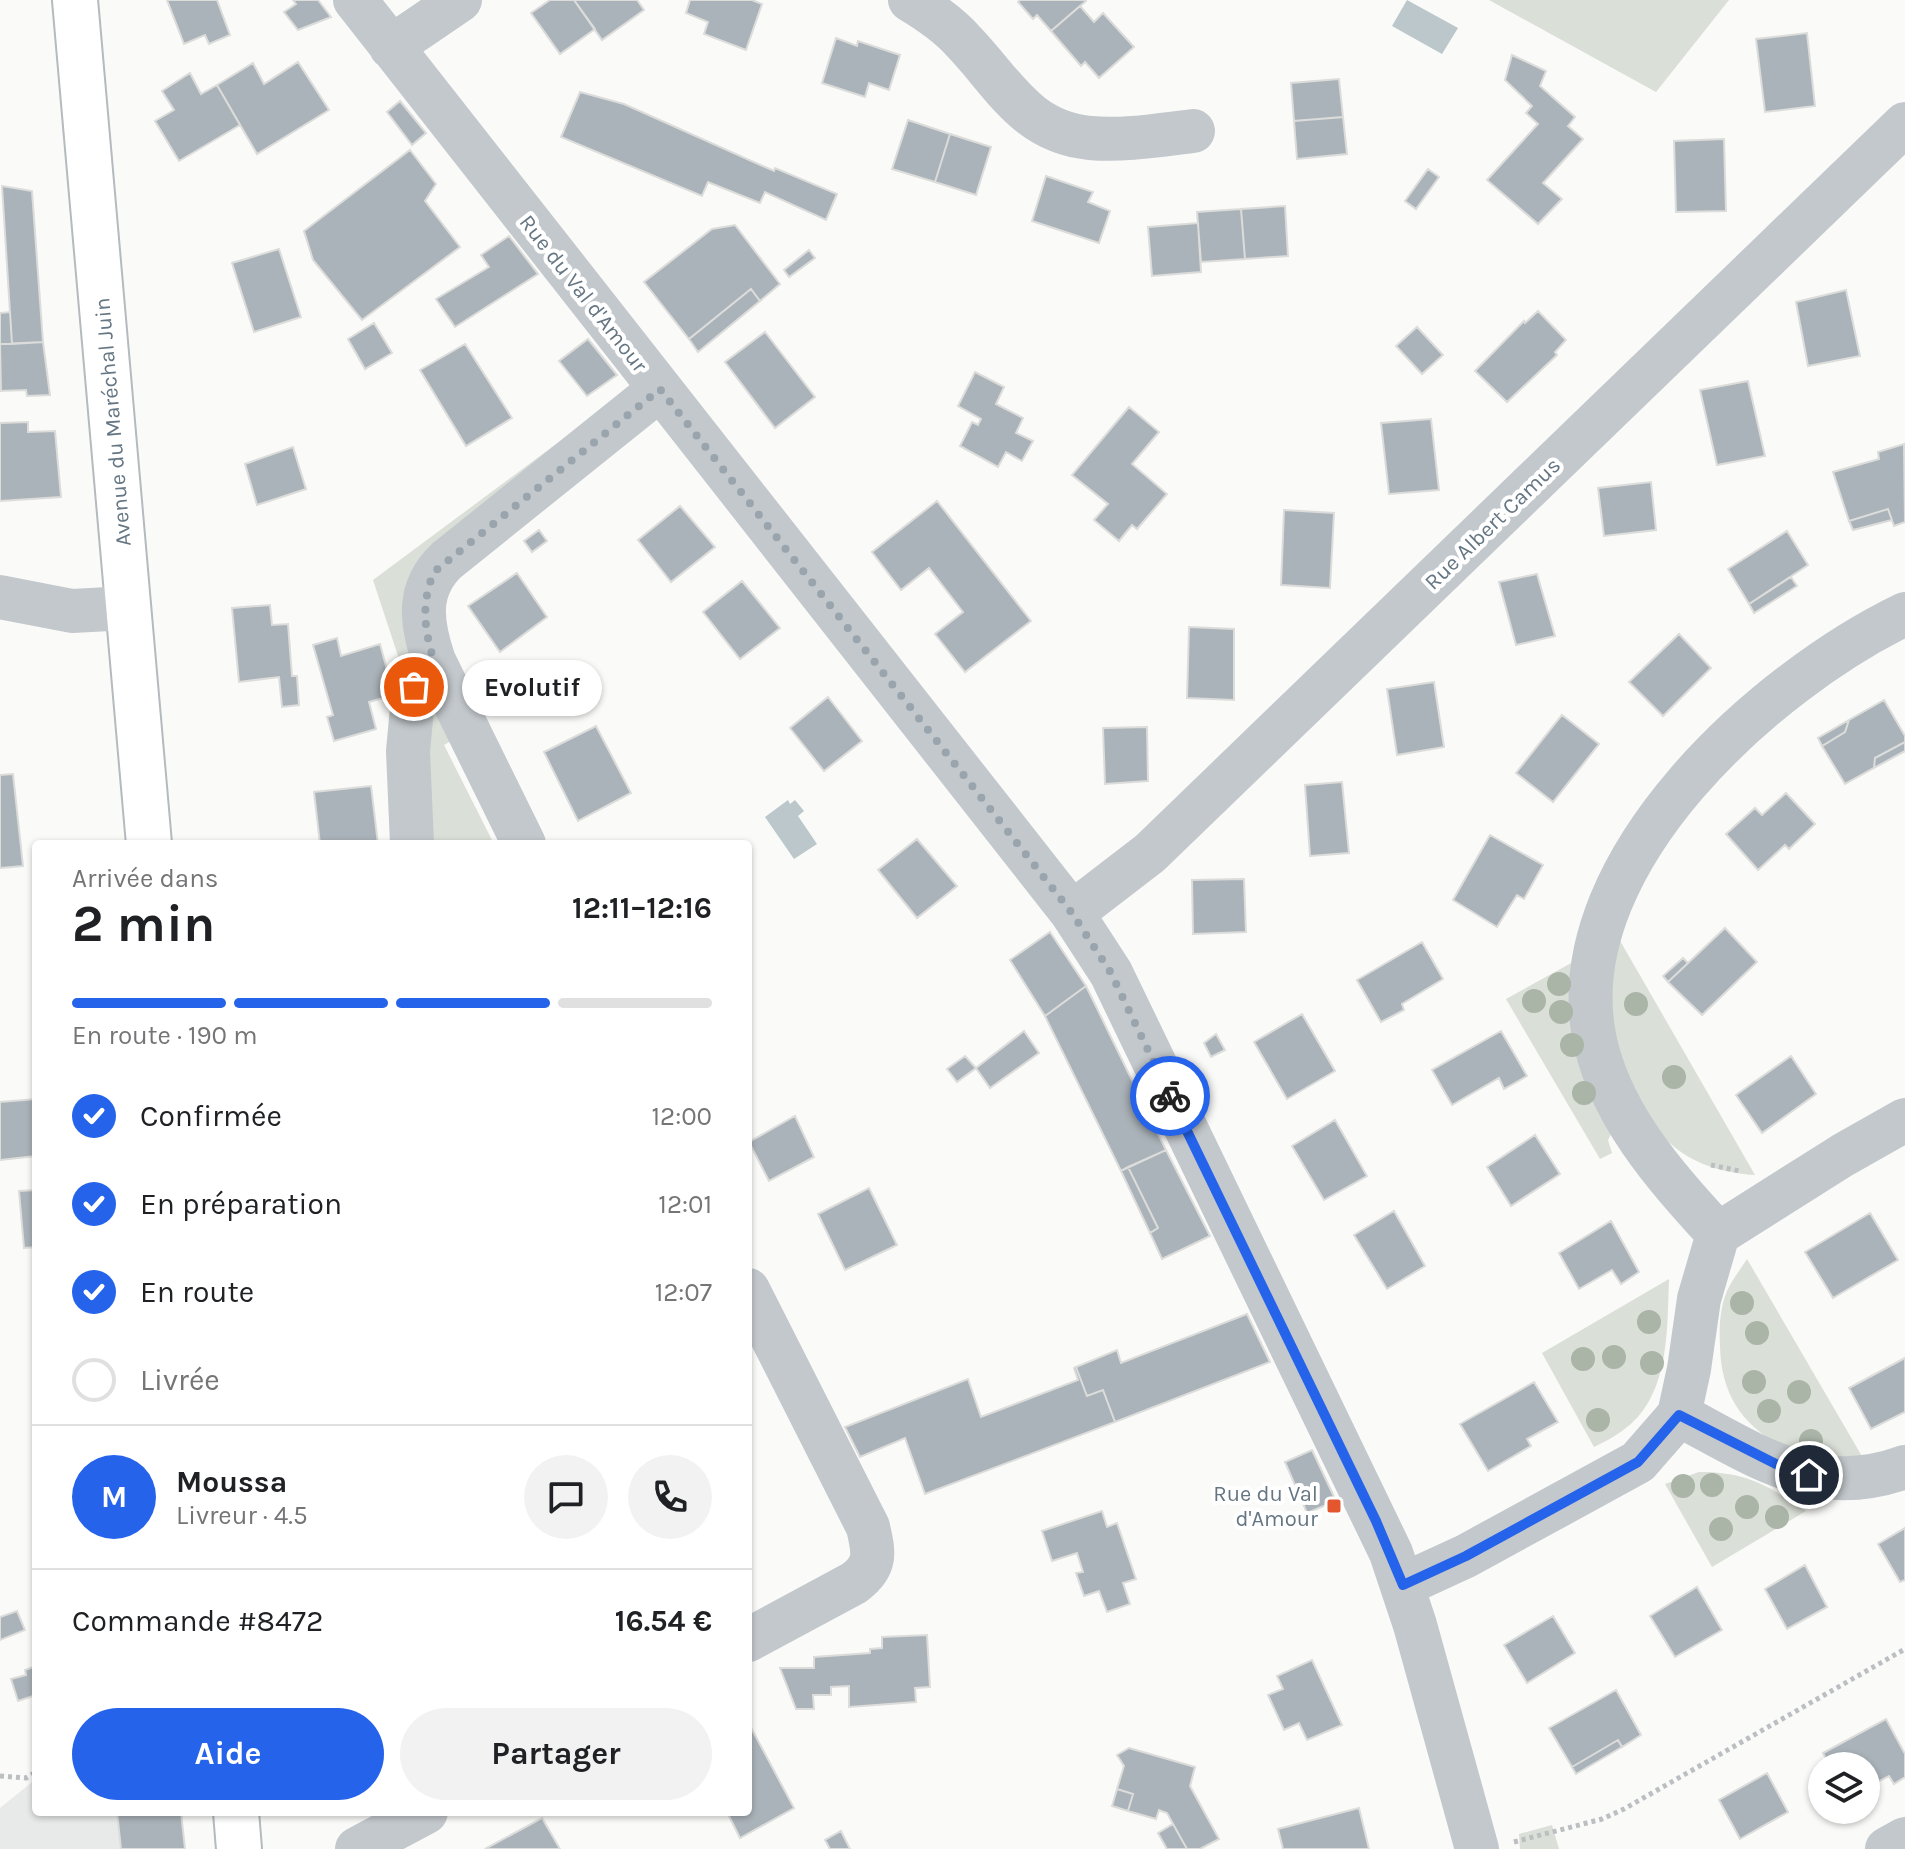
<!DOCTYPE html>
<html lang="fr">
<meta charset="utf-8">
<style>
:root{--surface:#fff;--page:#f2f2f2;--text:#202124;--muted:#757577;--line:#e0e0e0;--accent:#2563eb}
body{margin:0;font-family:Karla,sans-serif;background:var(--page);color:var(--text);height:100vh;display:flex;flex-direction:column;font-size:30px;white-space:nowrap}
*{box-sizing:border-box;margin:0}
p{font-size:26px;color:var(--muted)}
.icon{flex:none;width:44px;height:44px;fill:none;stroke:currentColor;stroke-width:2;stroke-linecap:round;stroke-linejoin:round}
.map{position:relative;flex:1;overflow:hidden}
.details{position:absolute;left:32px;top:840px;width:720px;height:976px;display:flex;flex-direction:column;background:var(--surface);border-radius:8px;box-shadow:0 2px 6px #0004}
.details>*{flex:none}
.buttons{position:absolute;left:1808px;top:1752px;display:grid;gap:16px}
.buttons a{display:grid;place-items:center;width:72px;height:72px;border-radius:50%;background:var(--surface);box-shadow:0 2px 6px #0004;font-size:40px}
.pin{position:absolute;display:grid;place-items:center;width:68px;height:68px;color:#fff;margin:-34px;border:4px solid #fff;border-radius:50%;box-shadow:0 2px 8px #0007}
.courier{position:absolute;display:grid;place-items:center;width:80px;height:80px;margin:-40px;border:6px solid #2563eb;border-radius:50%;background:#fff;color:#222;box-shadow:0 2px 10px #0007}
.bubble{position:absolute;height:56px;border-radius:28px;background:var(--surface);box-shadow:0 2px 6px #0004;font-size:26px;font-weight:700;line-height:56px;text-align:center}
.overview em{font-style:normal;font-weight:700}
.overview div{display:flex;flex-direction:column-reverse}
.overview{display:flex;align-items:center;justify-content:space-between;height:136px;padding:0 40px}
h1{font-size:52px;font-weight:700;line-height:60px}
.bar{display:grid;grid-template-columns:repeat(4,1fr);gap:12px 8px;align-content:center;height:96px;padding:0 40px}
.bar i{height:10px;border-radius:6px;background:var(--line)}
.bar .current{background:var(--accent)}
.bar p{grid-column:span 4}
.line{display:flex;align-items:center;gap:20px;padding:0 40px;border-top:2px solid var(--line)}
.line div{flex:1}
.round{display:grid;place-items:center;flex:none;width:84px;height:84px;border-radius:42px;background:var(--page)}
ol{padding:0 40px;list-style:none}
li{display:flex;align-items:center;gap:24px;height:88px}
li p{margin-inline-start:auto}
li .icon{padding:8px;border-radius:50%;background:var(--accent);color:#fff;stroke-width:4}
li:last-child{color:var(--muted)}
li i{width:44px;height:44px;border:4px solid var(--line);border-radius:50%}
.cta{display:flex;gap:16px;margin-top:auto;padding:16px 40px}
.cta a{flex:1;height:92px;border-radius:48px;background:var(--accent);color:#fff;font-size:32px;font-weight:700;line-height:92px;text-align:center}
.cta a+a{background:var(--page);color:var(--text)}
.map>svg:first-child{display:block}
.built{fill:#e8e9e9}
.green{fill:#dadfd7}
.water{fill:#bbc7cb}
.building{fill:#aab3b9;stroke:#dcdcda;stroke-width:2}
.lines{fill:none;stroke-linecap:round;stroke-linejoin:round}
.major-casing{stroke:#b5babe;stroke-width:48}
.path{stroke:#bbbfc2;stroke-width:5;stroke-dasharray:4 4;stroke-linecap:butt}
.minor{stroke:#c3c8cc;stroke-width:44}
.major{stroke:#fff;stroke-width:44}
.tree{fill:#aab4a7}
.done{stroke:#99a4ac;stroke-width:8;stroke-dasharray:0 14.4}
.route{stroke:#2563eb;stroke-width:10}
.poi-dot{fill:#e4572e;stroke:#fff;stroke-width:3}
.labels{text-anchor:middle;stroke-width:8;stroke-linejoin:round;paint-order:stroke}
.street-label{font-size:22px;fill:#657683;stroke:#fff}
.poi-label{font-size:22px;fill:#657683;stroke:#fff;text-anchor:end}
</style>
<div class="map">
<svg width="1905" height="1849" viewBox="0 0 1905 1849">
<rect width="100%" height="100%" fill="#fafaf8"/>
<path class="built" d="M36 1779V1812H181L185 1849H0V1808Z"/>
<path class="green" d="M1489 0H1729L1656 92Z
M599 412 435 548 405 677 373 580Z
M428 687 458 737 444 745 494 844H424Z
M1619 939 1755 1175C1675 1170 1642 1125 1620 1053 1615 1040 1609 1026 1607 1012 1604 997 1615 956 1619 939Z
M1573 962C1564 1029 1578 1076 1611 1134L1608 1140 1612 1153 1600 1159 1506 999Z
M1747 1259 1863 1458 1858 1464C1838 1460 1811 1460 1792 1451 1745 1430 1721 1397 1720 1346 1719 1327 1720 1308 1727 1291 1732 1280 1740 1270 1747 1259Z
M1669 1279C1667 1331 1670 1398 1622 1431 1614 1437 1604 1442 1594 1447L1542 1353Z
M1699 1472C1747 1472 1767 1485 1806 1511L1712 1567 1665 1484Z
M1552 1825 1559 1849H1520L1519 1834Z"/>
<path class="water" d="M1407 0 1458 28 1442 54 1392 26Z
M788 800 790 804 795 800 804 811 798 816 817 844 794 859 765 817Z"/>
<path class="building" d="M167 0H217L230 35 209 44 205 35 184 44Z
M293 0H318L331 17 298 30 284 12 296 4Z
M550 0H574L595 29 560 54 531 13Z
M574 0H637L644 10 602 40Z
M690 0H752L762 4 746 50 704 34 708 22 686 13Z
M1020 0H1085L1086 1 1051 31 1037 15 1033 19 1018 2Z
M1080 6 1094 22 1103 13 1134 47 1099 78 1085 62 1081 66 1051 31Z
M1807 33 1815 106 1765 112 1756 39Z
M836 38 857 46 858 41 900 55 889 90 869 83 865 97 822 83Z
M1512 55 1546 71 1540 86 1575 117 1568 126 1583 139 1543 183 1562 199 1538 224 1487 180 1538 124 1526 113 1532 106 1505 80Z
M298 62 329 110 257 154 217 85 253 63 264 84Z
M190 73 201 94 217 85 240 125 179 161 155 121 174 110 162 91Z
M1339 79 1343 117 1294 121 1291 83Z
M580 92 624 104 774 171 775 168 837 194 826 220 765 192 760 203 708 182 702 196 561 137Z
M400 101 426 133 412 145 387 112Z
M1343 117 1347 154 1297 159 1294 121Z
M908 120 950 134 935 182 892 169Z
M950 134 991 147 976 195 935 182Z
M1724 139 1726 211 1676 212 1674 141Z
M410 150 436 184 425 201 460 247 362 320 313 260 304 231Z
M1428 169 1439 177 1416 209 1405 201Z
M1046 176 1093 192 1088 202 1110 211 1099 243 1032 221Z
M2 186 32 191 43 342 12 344Z
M1285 206 1288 256 1245 259 1241 209Z
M1241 209 1245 259 1201 262 1197 212Z
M1198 223 1201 272 1152 276 1148 227Z
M735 225 780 284 760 301 751 289 689 339 644 282 712 229Z
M509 236 538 274 455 327 436 299 489 267 481 255Z
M279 249 301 317 254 332 232 263Z
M809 250 815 258 789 277 784 270Z
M751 289 760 301 698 352 689 339Z
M1846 290 1860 356 1808 366 1796 302Z
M1538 311 1566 340 1555 352 1557 355 1507 402 1475 371 1524 321 1525 323Z
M10 312 12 344H0V313Z
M374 323 392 353 365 369 348 339Z
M1417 327 1443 355 1422 374 1396 346Z
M765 332 815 397 775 428 725 362Z
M588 339 617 375 587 396 559 361Z
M43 342 50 395 27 396 26 390 1 391 0 344Z
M465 344 512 418 466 446 420 370Z
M975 372 1004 387 996 404 1023 418 1016 433 1033 441 1022 461 1006 452 998 467 960 446 972 422 978 425 981 419 958 406Z
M1748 381 1765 456 1717 465 1700 390Z
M1129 407 1159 432 1132 464 1167 494 1137 529 1132 525 1119 541 1094 520 1108 504 1072 475Z
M1431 419 1439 490 1389 494 1381 423Z
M28 422V432L55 431 61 497 0 501V423Z
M1904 444 1905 522 1894 526 1888 509 1849 521 1833 472 1879 459 1878 452Z
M293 447 306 489 257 505 245 464Z
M1651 482 1656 530 1604 536 1598 488Z
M937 501 1031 621 965 672 935 634 963 612 929 568 901 590 872 552Z
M680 506 715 547 671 582 638 540Z
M1888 509 1892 520 1853 530 1849 521Z
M1284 510 1334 513 1330 588 1281 585Z
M539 530 547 541 532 552 524 541Z
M1787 531 1808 565 1749 604 1728 569Z
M517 573 547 617 500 652 468 606Z
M1537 574 1555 636 1516 645 1499 582Z
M1791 577 1797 586 1754 613 1749 604Z
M742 581 780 628 740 659 703 612Z
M270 605 272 625 288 624 292 676H297L299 705 282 707 279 677 239 682 232 608Z
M1189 627 1234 629V700L1187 698Z
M1679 634 1711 668 1663 716 1629 682Z
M337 638 341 656 380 644 394 695 369 702 376 729 334 741 327 717 333 715 313 645Z
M1434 682 1444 747 1397 755 1387 689Z
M828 697 862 741 824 771 790 728Z
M1884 700 1905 736V742L1875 758 1874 768 1845 784 1822 746 1845 732 1849 720Z
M1562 715 1599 744 1553 802 1516 773Z
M1849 720 1845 732 1822 746 1818 738Z
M596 726 631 793 578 821 544 752Z
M1147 727 1148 781 1105 784 1103 728Z
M1905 742V751L1874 768 1875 758Z
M13 774 23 866 0 868V775Z
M1342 782 1349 853 1310 856 1305 785Z
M371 786 378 844H320L314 792Z
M1786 793 1815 824 1789 849 1785 845 1758 870 1726 834 1755 808 1762 815Z
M1490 835 1543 865 1524 899 1517 895 1497 927 1453 900Z
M917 839 957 886 917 918 878 870Z
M1244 879 1246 932 1193 934 1192 880Z
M1725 928 1757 962 1702 1015 1668 982Z
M1050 932 1086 986 1045 1016 1010 960Z
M1422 942 1443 979 1402 1004 1404 1010 1381 1022 1357 980Z
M1683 958 1688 963 1668 982 1663 976Z
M1086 986 1166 1150 1121 1171 1045 1016Z
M1302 1014 1335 1071 1287 1099 1254 1042Z
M1024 1031 1039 1053 990 1088 976 1068Z
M1501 1031 1527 1076 1504 1089 1499 1078 1452 1105 1432 1070Z
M1216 1034 1225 1050 1211 1057 1204 1043Z
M965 1056 976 1068 957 1082 947 1069Z
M1791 1056 1816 1094 1762 1133 1736 1095Z
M36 1099V1156L0 1160V1102Z
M795 1116 814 1157 769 1181 749 1142Z
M1335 1120 1367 1176 1324 1200 1292 1146Z
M1535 1135 1560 1174 1511 1206 1487 1167Z
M1166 1150 1210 1236 1162 1259 1150 1233 1158 1228 1128 1167Z
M1128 1167 1158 1228 1150 1233 1121 1171Z
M869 1188 897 1245 845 1270 818 1214Z
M36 1190V1247L24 1248 19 1191Z
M1394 1211 1425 1266 1387 1289 1354 1235Z
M1870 1213 1898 1260 1833 1298 1805 1252Z
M1611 1221 1639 1272 1621 1284 1612 1270 1579 1289 1559 1253Z
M1247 1314 1270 1362 1115 1422 1103 1390 1087 1396 1076 1367 1117 1350 1121 1363Z
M1905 1358V1412L1871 1429 1849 1388Z
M1076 1367 1087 1396 1103 1390 1115 1422 925 1494 905 1438 860 1457 845 1427 968 1379 981 1417 1078 1380 1074 1368Z
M1534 1382 1558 1422 1527 1439 1531 1446 1488 1471 1460 1424Z
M1312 1450 1336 1501 1307 1513 1285 1462Z
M1102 1511 1107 1527 1117 1523 1136 1579 1123 1583 1130 1604 1107 1612 1099 1591 1084 1596 1076 1573 1083 1572 1077 1553 1052 1561 1042 1531Z
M1905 1528V1580L1900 1582 1878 1544Z
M1805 1565 1827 1607 1787 1629 1765 1589Z
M1697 1587 1722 1630 1675 1657 1650 1616Z
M17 1611 25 1630 0 1640V1617Z
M1553 1616 1575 1653 1527 1683 1504 1645Z
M927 1635 930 1687 915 1688 916 1702 849 1707V1686L831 1687V1695H813L814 1709H796L780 1668H814V1657L870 1653V1649L882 1648V1637Z
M1312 1660 1342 1725 1307 1740 1299 1723 1284 1730 1268 1695 1283 1689 1277 1676Z
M36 1666V1695L18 1701 11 1679 26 1675 25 1670Z
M1616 1690 1641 1735 1622 1747 1618 1740 1572 1767 1549 1728Z
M1886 1719 1905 1754V1777L1894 1784 1889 1776 1866 1788V1766H1830L1823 1753Z
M748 1722 794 1808 740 1838 727 1812H748Z
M1618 1740 1622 1747 1576 1774 1572 1767Z
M1129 1748 1195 1767 1190 1786 1219 1839 1200 1849H1187L1167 1813 1159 1810 1156 1819 1128 1811 1133 1794 1117 1789 1124 1766 1117 1755Z
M1767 1773 1788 1812 1740 1839 1719 1800Z
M1117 1789 1133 1794 1128 1811 1112 1806Z
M1359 1808 1369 1849H1283L1278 1829Z
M117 1812H181L185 1849H121Z
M542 1818 560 1849H485Z
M1173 1824 1187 1849H1167L1158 1833Z
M841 1831 850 1849H830L825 1840Z"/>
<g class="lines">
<g class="major-casing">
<path id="major" d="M75 0 149 844
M236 1812 239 1849"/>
</g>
<path class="path" d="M1711 1165 1740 1171
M0 1776 26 1778 36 1772
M1514 1842 1602 1819 1624 1809 1905 1649"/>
<path class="minor" d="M355 0 1072 913 1111 973 1391 1553 1415 1625 1477 1849
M910 0C930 12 948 24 963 41 1003 82 1025 132 1090 138 1124 141 1159 135 1193 131
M391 47 460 0
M0 597 72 611 128 608
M412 844 408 751 414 687 421 670 434 661
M524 844 434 661C421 623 416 589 447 560L660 389
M1072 913 1150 853 1905 124
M1718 1234C1665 1176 1606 1111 1593 1030 1566 859 1766 681 1905 614
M748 1290 868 1527C874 1553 877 1566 854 1583L748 1640
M1679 1415C1756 1455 1815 1500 1905 1467
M1403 1585 1466 1556 1638 1462 1679 1415 1689 1369 1699 1299 1718 1234 1843 1155 1905 1120
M357 1849 426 1812
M1887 1849 1905 1839"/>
<use href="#major" class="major"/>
</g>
<g class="tree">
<circle cx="1559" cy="984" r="12"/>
<circle cx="1534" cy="1001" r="12"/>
<circle cx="1636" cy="1004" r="12"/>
<circle cx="1561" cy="1012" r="12"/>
<circle cx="1572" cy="1045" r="12"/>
<circle cx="1674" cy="1077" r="12"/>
<circle cx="1584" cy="1093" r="12"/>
<circle cx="1742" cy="1303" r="12"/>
<circle cx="1649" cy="1322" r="12"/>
<circle cx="1757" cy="1333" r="12"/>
<circle cx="1614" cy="1357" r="12"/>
<circle cx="1583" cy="1359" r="12"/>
<circle cx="1652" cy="1363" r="12"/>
<circle cx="1754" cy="1382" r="12"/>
<circle cx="1799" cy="1392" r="12"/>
<circle cx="1769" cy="1411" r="12"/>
<circle cx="1598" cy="1420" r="12"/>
<circle cx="1811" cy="1441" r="12"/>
<circle cx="1712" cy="1485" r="12"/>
<circle cx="1683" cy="1486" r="12"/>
<circle cx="1747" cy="1507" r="12"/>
<circle cx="1777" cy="1517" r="12"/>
<circle cx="1721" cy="1529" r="12"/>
</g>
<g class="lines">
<path class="done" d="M414 687 421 670 434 661C424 629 421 603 434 572L660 389 1072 913 1111 973 1170 1096"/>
<path class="route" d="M1170 1096 1376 1521 1403 1585 1466 1556 1638 1462 1679 1415 1780 1466 1809 1475"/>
</g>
<rect class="poi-dot" x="1326" y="1498" width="16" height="16" rx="4"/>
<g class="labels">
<g class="street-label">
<text transform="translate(584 293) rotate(52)" y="8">Rue du Val d'Amour</text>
<text transform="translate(112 422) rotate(-95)" y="8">Avenue du Maréchal Juin</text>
<text transform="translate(1492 523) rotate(-44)" y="8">Rue Albert Camus</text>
</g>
<g class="poi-label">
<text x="1318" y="1501">Rue du Val<tspan x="1318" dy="25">d'Amour</tspan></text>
</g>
</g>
</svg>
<div class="buttons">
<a><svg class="icon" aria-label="layers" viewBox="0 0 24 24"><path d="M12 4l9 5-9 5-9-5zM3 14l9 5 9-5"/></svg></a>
</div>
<div class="pin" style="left:414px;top:687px;background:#ea580c"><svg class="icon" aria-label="bag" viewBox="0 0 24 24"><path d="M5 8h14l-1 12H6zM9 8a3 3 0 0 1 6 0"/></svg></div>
<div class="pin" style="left:1809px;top:1475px;background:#1f2937"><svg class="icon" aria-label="home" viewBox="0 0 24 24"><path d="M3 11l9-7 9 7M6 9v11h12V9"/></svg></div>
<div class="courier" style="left:1170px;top:1096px"><svg class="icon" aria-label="bike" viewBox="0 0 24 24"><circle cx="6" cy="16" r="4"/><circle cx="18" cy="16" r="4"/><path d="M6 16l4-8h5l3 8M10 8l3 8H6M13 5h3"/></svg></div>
<div class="bubble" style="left:462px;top:660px;width:140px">Evolutif</div>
<section class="details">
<div class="overview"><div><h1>2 min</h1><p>Arrivée dans</p></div><em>12:11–12:16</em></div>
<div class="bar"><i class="current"></i><i class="current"></i><i class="current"></i><i></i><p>En route · 190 m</p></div>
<ol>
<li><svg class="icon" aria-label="check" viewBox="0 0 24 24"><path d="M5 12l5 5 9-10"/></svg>Confirmée<p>12:00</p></li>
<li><svg class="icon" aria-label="check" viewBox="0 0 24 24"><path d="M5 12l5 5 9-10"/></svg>En préparation<p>12:01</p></li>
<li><svg class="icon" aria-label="check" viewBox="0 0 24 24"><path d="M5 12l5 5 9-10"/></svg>En route<p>12:07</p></li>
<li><i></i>Livrée</li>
</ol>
<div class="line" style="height:144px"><b class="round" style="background:var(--accent);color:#fff">M</b><div><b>Moussa</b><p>Livreur · 4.5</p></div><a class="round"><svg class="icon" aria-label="chat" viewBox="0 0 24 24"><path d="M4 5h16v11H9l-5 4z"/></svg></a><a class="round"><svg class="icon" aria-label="phone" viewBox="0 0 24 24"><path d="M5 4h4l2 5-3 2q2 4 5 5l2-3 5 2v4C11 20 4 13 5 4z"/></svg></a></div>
<div class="line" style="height:104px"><div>Commande #8472</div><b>16.54 €</b></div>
<div class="cta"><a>Aide</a><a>Partager</a></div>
</section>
</div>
